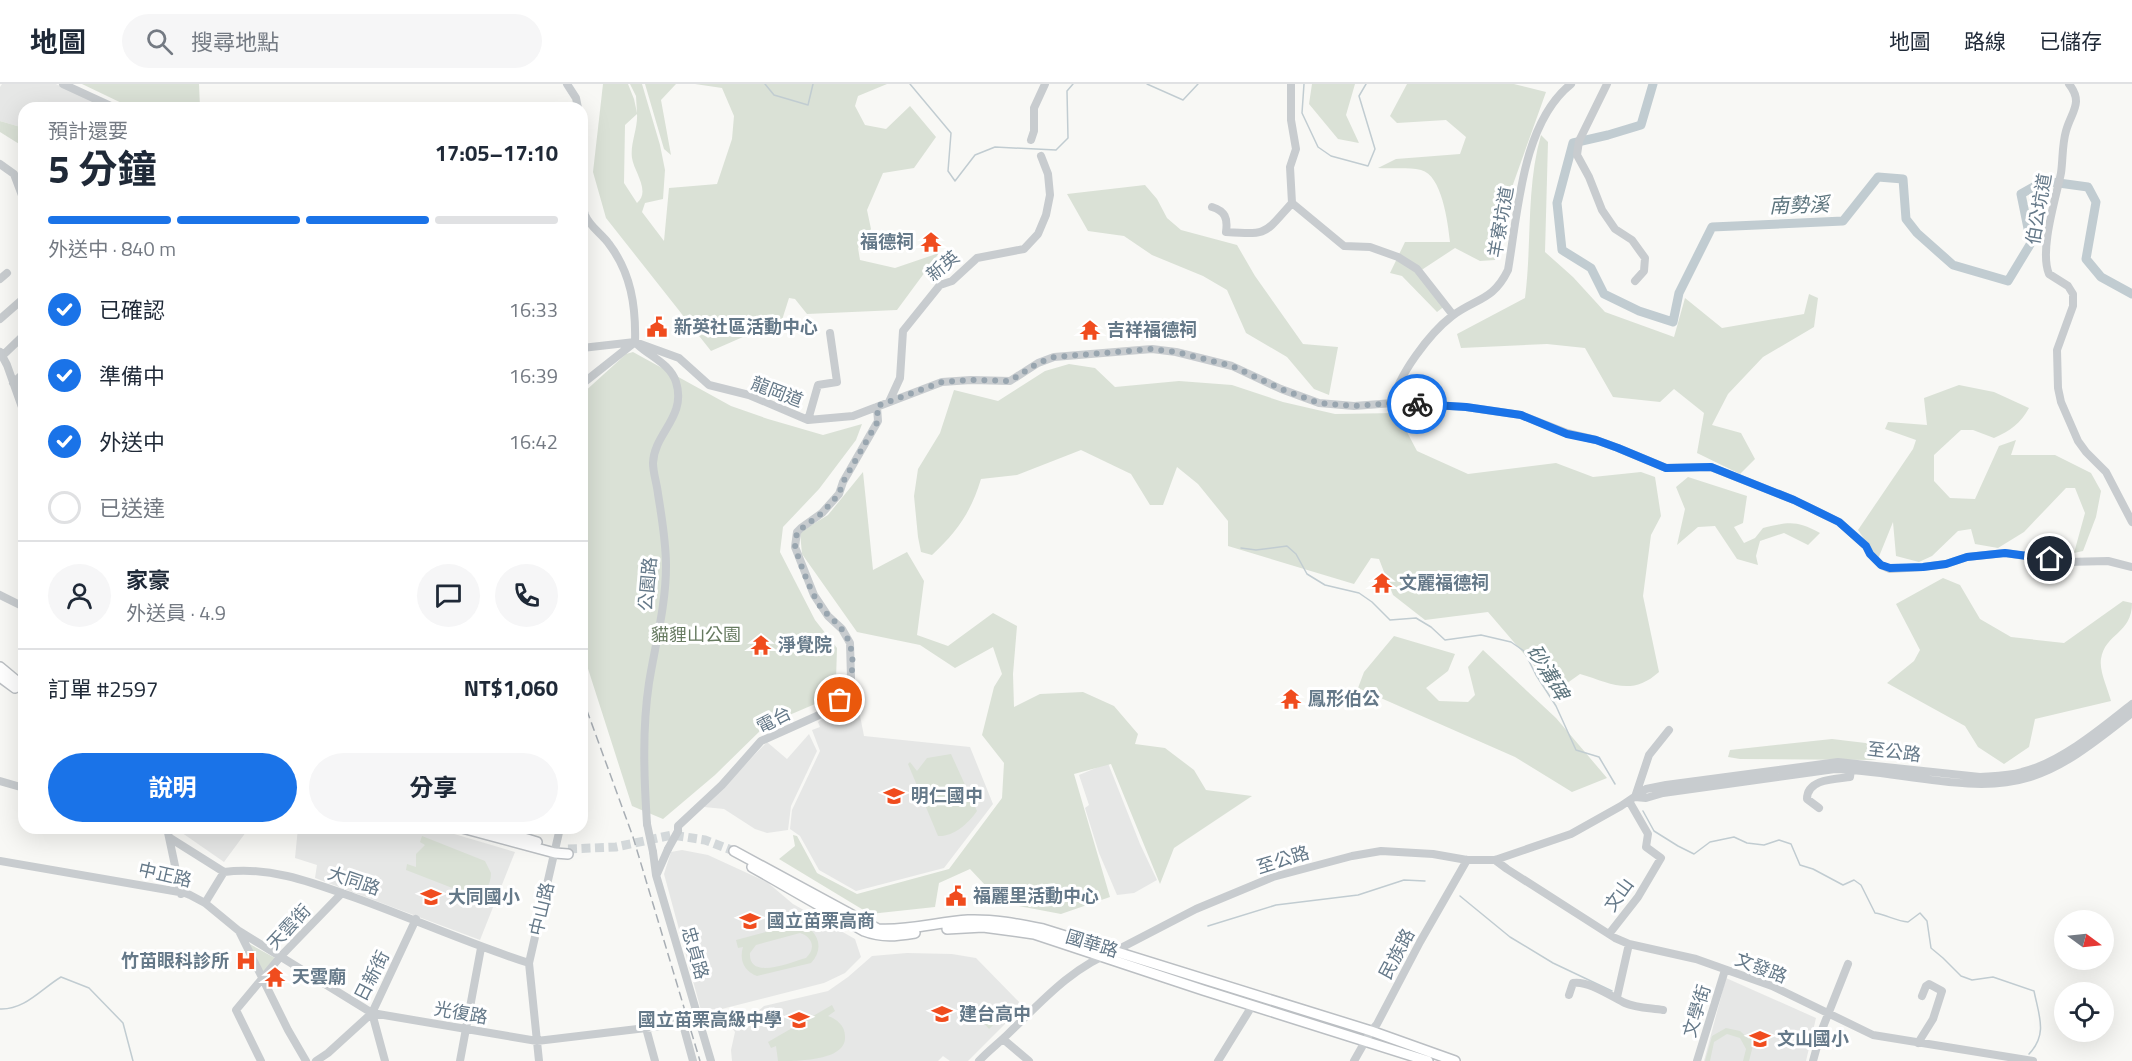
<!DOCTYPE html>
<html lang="zh-TW">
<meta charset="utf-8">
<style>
:root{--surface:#fff;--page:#f6f6f7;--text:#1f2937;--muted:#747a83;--line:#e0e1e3;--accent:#1a73e8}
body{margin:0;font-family:"Titillium Web","Noto Sans TC",sans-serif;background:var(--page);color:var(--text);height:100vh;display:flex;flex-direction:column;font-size:22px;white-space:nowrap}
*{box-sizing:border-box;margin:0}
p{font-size:20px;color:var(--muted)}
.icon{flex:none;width:33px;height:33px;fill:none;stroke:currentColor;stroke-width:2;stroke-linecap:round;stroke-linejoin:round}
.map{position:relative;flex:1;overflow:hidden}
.drawer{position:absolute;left:18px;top:18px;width:570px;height:732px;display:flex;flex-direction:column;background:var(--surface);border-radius:18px;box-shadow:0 6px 24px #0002}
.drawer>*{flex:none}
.needle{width:39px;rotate:105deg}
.tools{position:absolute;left:2054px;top:826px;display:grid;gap:12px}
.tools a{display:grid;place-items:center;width:60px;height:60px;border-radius:50%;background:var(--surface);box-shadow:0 6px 24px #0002;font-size:30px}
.pin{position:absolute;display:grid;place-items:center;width:51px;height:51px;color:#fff;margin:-26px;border:3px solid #fff;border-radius:50%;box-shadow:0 2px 6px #0007}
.courier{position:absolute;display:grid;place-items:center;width:60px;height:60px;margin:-30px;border:4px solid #1a73e8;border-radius:50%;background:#fff;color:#222;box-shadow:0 2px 8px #0007}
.headline em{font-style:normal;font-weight:700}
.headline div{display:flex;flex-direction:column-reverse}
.headline{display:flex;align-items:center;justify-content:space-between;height:102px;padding:0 30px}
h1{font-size:39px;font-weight:700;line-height:45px}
.bar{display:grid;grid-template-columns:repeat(4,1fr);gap:9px 6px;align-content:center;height:72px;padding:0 30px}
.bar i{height:8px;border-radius:4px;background:var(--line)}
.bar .selected{background:var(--accent)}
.bar p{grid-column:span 4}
.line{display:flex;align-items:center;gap:15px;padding:0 30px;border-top:2px solid var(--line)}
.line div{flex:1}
.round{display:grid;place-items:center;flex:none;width:63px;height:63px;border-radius:32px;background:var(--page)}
ol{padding:0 30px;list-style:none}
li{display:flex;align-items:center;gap:18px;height:66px}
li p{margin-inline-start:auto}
li .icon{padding:6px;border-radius:50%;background:var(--accent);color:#fff;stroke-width:4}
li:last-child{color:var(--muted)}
li i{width:33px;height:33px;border:3px solid var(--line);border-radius:50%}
.cta{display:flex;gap:12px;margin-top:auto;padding:12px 30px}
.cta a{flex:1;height:69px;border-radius:36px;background:var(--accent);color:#fff;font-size:24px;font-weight:700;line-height:69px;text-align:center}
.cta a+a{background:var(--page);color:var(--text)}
header{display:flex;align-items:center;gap:36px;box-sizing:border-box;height:84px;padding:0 30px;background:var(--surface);border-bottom:2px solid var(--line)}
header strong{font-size:28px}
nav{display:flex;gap:33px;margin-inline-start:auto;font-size:21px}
.search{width:420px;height:54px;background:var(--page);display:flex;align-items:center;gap:15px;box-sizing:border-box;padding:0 21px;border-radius:33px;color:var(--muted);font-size:22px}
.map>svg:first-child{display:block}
.built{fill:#e6e7e6}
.green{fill:#dae1d6;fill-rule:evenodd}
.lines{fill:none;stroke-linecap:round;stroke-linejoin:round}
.stream{stroke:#c1ccd1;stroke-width:1.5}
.river{stroke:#c1ccd1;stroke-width:9}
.major-tunnel{stroke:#d3d8da;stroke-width:9;stroke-dasharray:9 4.5;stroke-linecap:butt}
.major-casing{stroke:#bbbfc3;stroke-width:12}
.minor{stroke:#c8cccf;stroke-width:8}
.major{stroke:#fff;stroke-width:9}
.rail{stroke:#a8aeb4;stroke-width:1.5;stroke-dasharray:9 4.5;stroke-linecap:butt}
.minor-bridge{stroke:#c8cccf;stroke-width:8}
.done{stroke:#98a5af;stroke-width:6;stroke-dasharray:0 10.8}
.route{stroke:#1a73e8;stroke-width:8}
.labels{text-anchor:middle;stroke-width:6;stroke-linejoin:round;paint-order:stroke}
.street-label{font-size:18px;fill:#657989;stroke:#fff}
.poi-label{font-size:18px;font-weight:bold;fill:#657989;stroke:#fff;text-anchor:start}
.park-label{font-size:18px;fill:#667a60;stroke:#fff}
.water-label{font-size:20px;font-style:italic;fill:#5c747d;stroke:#fff}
</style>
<header>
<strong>地圖</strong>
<div class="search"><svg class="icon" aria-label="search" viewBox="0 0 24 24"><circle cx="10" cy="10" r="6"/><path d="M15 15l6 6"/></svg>搜尋地點</div>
<nav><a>地圖</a><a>路線</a><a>已儲存</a></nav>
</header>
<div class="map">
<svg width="2132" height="977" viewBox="0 0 2132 977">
<rect width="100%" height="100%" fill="#f8f8f5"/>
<path class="built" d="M2 0H56L107 24H24V44L0 37V3Z
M856 611 864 652 970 663 993 720 944 784 856 807 819 786 800 752 790 745 792 726 820 667 812 646 820 643 818 638Z
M809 650 817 667 791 722 788 746 767 749 755 745 724 725 704 723 767 658 787 675Z
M1108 679 1140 760 1157 796 1134 809 1117 811 1099 769 1085 724 1089 721 1079 691Z
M175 744H249L224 778Z
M298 744H434L515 768 480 856 315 794 317 781 295 774Z
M682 766 708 771 767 798 793 820 855 855 861 873 845 889 824 899 702 930 664 790 671 768Z
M907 869 952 870 976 874 1023 922 968 977H950L943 972 938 977H732L731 966 735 948 726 935 745 927 756 929 764 922 828 907 848 893 872 872Z
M1726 894 1816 934 1806 977H1704Z"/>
<path class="green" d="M82 0H199L200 24H132Z
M603 0H628L634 15 637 29 636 12 630 0H642L660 61 665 86 663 115 645 119 642 128 664 157 669 104 717 100 732 55 734 32 722 4 695 0H887L858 12 855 22 865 41 886 45 910 22 936 53 914 84 883 89 867 126 871 145 858 164 860 176 895 184 939 169 897 226 807 230 795 215 789 214 782 236 711 267 606 134 593 88ZM637 30C638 44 630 60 632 74 634 88 651 107 637 119L624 99 625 41Z
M645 0H676L661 16 671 71 664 65Z
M1312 0H1355L1346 31 1359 59 1338 55 1309 20Z
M1407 0H1514L1546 8 1511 106 1495 176 1480 177 1455 164 1420 187 1446 221 1437 228 1402 192 1390 189 1405 158H1450C1448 139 1442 91 1421 86 1408 83 1392 85 1378 84L1396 75 1460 70 1466 53 1446 36 1397 39 1390 32Z
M0 37 24 44V63L0 48Z
M1541 51 1548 58 1545 168 1573 193 1605 228 1674 253 1685 214 1722 244 1804 230 1809 210 1818 214 1814 243 1763 273 1728 310 1712 341 1741 349 1755 375 1740 390 1697 369 1704 329 1674 305 1660 318 1613 313 1585 264 1547 260 1461 264 1457 250 1525 214C1532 160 1526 103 1541 51Z
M1145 101 1157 115 1167 134 1181 146 1237 161 1255 192 1303 260 1338 263 1329 311 1314 305 1287 273 1246 249 1227 206 1203 192 1152 171 1124 152 1088 147 1067 110Z
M633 268 731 322 768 335 823 351 862 340 856 356 819 405 783 443 780 468 815 536 837 564 836 596 815 620 766 641 715 691 663 735 632 722 582 566V310L626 270Z
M1069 280 1095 284 1115 303 1179 297 1232 301 1283 318 1335 330 1397 329 1417 367 1468 390 1556 379 1593 393 1641 388 1655 393 1661 432 1651 451 1643 512 1659 588C1631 613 1611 599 1580 590L1556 607 1488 528 1425 536 1393 511 1379 475 1371 474 1354 500 1228 462V437L1198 400 1177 383 1163 421H1150L1131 390 1081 366 1017 391 981 395C971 428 957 448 932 471L921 468 918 453 914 412 918 385 940 349 954 306 998 317 1045 287Z
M1959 301 1994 308 2029 324C2021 339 2010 347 1994 354L1973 346H1961L1934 371V397L1950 414 1975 415 1999 362 2016 356 2011 371H2055L2091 389 2101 407 2096 433 2083 467 2074 469 2085 429 2075 404H2066L2024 448 1998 464 1975 460 1971 445 1958 447 1932 472 1919 478 1896 472 1893 438 1878 475 1858 446 1913 365 1916 356 1885 345 1888 338 1927 341 1924 314Z
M863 388 873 486 907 468 924 497 917 551 948 562 993 529 1017 542 1013 590 1014 623 1040 610 1083 608 1114 622 1138 650 1135 660 1165 664 1194 686 1206 706 1252 712 1174 764 1160 800 1111 680 1074 690 1110 813 1061 830 1002 819 970 785 939 799 935 823 870 830 779 775 795 762 793 751 797 752 817 789 857 810 949 785 1002 714 1004 679 982 651 994 603 1002 590 993 563 955 584 920 561 857 548 802 470 800 448 828 431Z
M1688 393 1747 412 1743 439 1734 443 1744 459 1755 454 1763 444C1789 438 1796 436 1820 449L1808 461 1784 449 1760 457 1756 472 1758 481 1737 475 1715 442 1698 443 1677 461 1685 425 1676 403Z
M1943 494 1960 501 1980 535 2011 553 2064 559 2123 517 2132 519C2132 550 2105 549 2101 575 2099 587 2108 605 2111 617L2035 635 2029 663 2004 680 1978 663 1965 642 1887 599 1914 577 1920 566 1896 520Z
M1394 552 1455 570 1448 587 1426 604 1439 617 1468 618 1475 611 1468 583 1483 566 1556 634 1607 694 1572 708 1515 673 1358 604 1364 588Z
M1832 655 1874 660 1876 676 1740 675 1728 673 1730 666Z
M951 670 977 727C968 740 953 753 938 752L908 680 910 678 917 687 927 674Z
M422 752 485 777 491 789C491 801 485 809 473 812L406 786 407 780 416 783V770L425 761 420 758Z
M815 835 817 843 811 846C821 856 821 868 811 879L757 892C744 887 739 876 743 863L738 864 736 856ZM800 849C813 853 816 865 806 874 791 878 748 897 750 869L756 861Z
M246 858 275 874 263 889Z
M832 921 835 927 828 932C837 935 845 942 845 952 847 977 798 977 778 977L776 962 771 964 768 958Z
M998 921 1006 929 989 945 981 936Z
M1726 944 1740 947 1749 955 1751 948 1756 950 1749 977H1743L1746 965 1740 954 1727 950 1714 958 1710 977H1705L1712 952Z"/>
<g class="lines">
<path class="stream" d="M765 0 774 11 808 21 813 0
M910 0 951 49 948 87 955 97 975 71 995 63 1056 66 1068 54 1067 7 1073 0
M1147 0 1183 16 1198 0
M1304 0 1302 29 1318 63 1331 72 1368 82 1375 65 1359 12 1366 0
M1241 464 1256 466 1287 462 1296 470 1307 490 1325 501 1359 509 1372 518 1390 536 1416 534 1431 543 1445 556 1481 551 1511 558 1524 567 1536 591 1556 622 1576 666 1599 673 1615 700
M1643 727 1654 747 1678 762 1694 770 1710 758 1734 753 1747 759 1764 761 1779 756 1791 760 1800 781 1813 785 1843 801 1854 796 1861 801 1875 829C1887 831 1896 837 1908 838L1920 829 1927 837 1931 864 1943 874 1961 892 1972 896 1993 893 2034 907C2039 932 2048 950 2029 970
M1460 812 1510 853 1553 879 1612 907
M1208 842 1276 821 1358 811 1404 796 1425 797
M0 925C25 926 41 905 61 893L89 904 123 939 133 977"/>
<path class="river" d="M1653 0 1641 41 1608 51 1573 59 1557 119 1562 166 1591 184 1604 210 1639 227 1673 238 1679 209 1712 143 1843 137 1878 93 1903 95 1906 135 1917 149 1953 181 2008 197 2031 159 2021 110 2044 97 2088 103 2096 118 2086 175 2101 193 2132 210"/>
<path class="major-tunnel" d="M568 765 616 763 672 751 705 756 734 767"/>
<g class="major-casing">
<path id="major" d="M0 583 24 603
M0 593 15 604
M462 744 555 769 568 770
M491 744 537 758
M734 767 878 845C908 847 938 838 968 836 993 835 1018 840 1043 845L1371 947 1455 977
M752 783 864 847C882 854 897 852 915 849
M947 845 983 843 1034 850 1203 906 1428 977"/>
</g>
<path class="minor" d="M63 0 115 24
M567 0 576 14 578 24
M1607 0 1579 57 1577 71 1589 93 1602 126 1615 145 1632 156 1645 174 1644 187 1635 197
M2069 0C2084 19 2071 28 2066 47 2062 61 2063 75 2061 89 2056 114 2039 166 2049 190L2068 202 2073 210V222L2057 266 2058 304 2061 318 2078 357 2086 368 2106 388 2132 438
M1031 56 1034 47V24L1045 0
M0 80 14 90 23 114 24 133
M582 84C582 99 580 118 585 131 590 143 602 150 609 160 631 189 636 222 635 258L582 300
M1292 119 1344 162 1370 163 1398 173 1417 185 1453 231
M1212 123C1225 127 1228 134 1226 148 1269 151 1264 150 1292 119L1290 83 1296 65 1291 36V0
M0 195 7 189
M0 235 24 214
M638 261C651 273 670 280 676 298 687 333 654 349 653 379 653 389 657 400 658 410 662 434 666 458 666 482 666 522 655 561 649 599 642 645 644 694 647 740
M582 264 635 258 679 274 709 301 749 311 808 336 853 332 942 298 971 296 1010 297 1038 279 1054 273 1152 265 1176 268 1232 282 1281 305 1319 319 1354 322 1393 319 1466 323 1521 331 1567 349 1596 356 1618 364 1666 384 1711 383 1794 416 1839 438 1866 462 1870 470 1881 481 1890 485 1923 483 1946 480 1967 473 2005 469 2066 478 2108 477 2132 483
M0 268 7 281 24 329
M2 272 24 251
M13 299 24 289
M889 318 900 294 903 247 940 201 952 197 977 174 1024 165 1038 150 1046 131 1050 111 1048 90 1041 72
M1393 319C1397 292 1430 249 1452 232 1476 214 1493 217 1508 186 1518 128 1522 39 1571 0
M808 336 818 301 837 298 830 249
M0 511 24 523
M0 697 24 704
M1635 713 1646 714 1663 709 1835 685C1893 686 1973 711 2027 694 2066 683 2101 653 2132 629
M1635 713 1649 671 1669 646
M1819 724 1807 715C1807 695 1834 695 1850 693L1851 685
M158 744 168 747
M167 744 181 810
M678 747V742L722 701 761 657 828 627 840 616 849 601 851 594 850 559 842 545 828 532 814 511 795 463 797 448 801 444 822 429 839 410 843 398 878 337 877 323
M170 754 224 788C269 782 311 798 353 813 412 834 469 860 529 879
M653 768 656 791 711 977
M1495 776 1507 785 1615 854 1629 860 1696 875 1772 902 1873 951 2033 977
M0 777 185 809 190 811 205 819 239 847 288 946 306 977
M657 790 668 765
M205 819 224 788
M239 847 372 929 537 957 646 944 699 936
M1609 850 1638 813 1661 774 1646 763 1648 750 1629 717
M1569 911 1573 899C1588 896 1612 913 1625 919 1636 924 1651 924 1663 926
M1617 913 1629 860
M372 929 385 977
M682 937 693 977
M646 944 655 977
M1003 955 1029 977
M1918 959 1933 935 1942 907 1929 900 1926 902 1922 912
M261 977 236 926 281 872 342 809
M316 977 328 969 372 929 416 835
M460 977 481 864
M539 977 529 879 560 744
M979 977C988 967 999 959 1009 949 1042 917 1072 883 1115 867L1196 825 1273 793 1352 772 1381 767 1433 770 1467 776H1495L1571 750 1621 722 1646 705 1666 701 1838 678 1980 693C1994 692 2008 692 2022 688 2060 679 2102 644 2132 620
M1218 977 1252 922
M1354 977 1371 947 1377 940 1420 858 1467 776
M1697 977 1725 886
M1813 977 1821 948 1848 880"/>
<use href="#major" class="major"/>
<path class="rail" d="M582 613 633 753 700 977"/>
<path class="minor-bridge" d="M647 740 653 768
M668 765 678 747"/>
</g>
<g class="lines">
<path class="done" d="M840 616C855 597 857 566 843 547 835 536 825 530 818 519 808 501 801 482 795 463L797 448 822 429 839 410 843 398 878 337 877 322 942 298 971 296 1010 297 1038 279 1054 273 1152 265 1176 268 1232 282 1281 305 1319 319 1354 322 1393 319 1417 320"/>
<path class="route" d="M1417 320 1466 323 1521 331 1567 350 1596 356 1618 364 1666 384 1711 383 1794 416 1839 438 1866 462 1870 470 1881 481 1890 484 1923 483 1946 480 1967 473 2005 469 2050 475"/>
</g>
<defs>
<g id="temple-bare" transform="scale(1.62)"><path d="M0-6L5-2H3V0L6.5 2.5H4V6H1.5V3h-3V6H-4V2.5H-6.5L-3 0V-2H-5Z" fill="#f04c1e" stroke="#fff" stroke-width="2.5" paint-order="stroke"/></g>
<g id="civic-bare" transform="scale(1.62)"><path d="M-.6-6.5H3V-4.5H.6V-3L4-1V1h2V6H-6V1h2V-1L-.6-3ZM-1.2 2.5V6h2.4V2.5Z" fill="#f04c1e" stroke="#fff" stroke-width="2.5" paint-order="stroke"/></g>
<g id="school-bare" transform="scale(1.62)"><path d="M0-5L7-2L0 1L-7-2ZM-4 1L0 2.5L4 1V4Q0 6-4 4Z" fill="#f04c1e" stroke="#fff" stroke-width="2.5" paint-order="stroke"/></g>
<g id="hospital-bare" transform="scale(1.62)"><path d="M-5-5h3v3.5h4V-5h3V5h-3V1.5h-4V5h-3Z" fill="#f04c1e" stroke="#fff" stroke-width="2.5" paint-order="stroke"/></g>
</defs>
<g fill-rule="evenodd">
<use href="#temple-bare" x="931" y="158"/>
<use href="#civic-bare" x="657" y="243"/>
<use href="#temple-bare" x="1090" y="246"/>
<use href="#temple-bare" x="1382" y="499"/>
<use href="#temple-bare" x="761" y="561"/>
<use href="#temple-bare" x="1291" y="615"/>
<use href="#school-bare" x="894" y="712"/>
<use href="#civic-bare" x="956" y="812"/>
<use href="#school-bare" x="431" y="813"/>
<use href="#school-bare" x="750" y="837"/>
<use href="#hospital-bare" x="246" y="877"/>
<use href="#temple-bare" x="275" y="893"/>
<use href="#school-bare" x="942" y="930"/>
<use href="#school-bare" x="799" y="936"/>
<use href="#school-bare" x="1760" y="955"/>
</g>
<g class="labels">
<g class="street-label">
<text transform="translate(2039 125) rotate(-80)" y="6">伯公坑道</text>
<text transform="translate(1501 138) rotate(-80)" y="6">羊寮坑道</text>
<text transform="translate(943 182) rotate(-39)" y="6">新英</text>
<text transform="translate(777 308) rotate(21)" y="6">龍岡道</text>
<text transform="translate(648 500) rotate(-85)" y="6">公園路</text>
<text transform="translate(774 636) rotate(-27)" y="6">電台</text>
<text transform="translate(1894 668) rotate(7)" y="6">至公路</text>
<text transform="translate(1283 776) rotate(-17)" y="6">至公路</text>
<text transform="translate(165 791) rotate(13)" y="6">中正路</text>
<text transform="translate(354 797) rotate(19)" y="6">大同路</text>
<text transform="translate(1619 811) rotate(-54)" y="6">文山</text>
<text transform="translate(542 825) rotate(-77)" y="6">中山路</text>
<text transform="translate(289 843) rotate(-47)" y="6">天雲街</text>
<text transform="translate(1092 860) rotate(17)" y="6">國華路</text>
<text transform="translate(695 869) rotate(74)" y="6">忠貞路</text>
<text transform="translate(1397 870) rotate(-62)" y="6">民族路</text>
<text transform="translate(1761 884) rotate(21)" y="6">文發路</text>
<text transform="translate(372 892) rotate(-63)" y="6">日新街</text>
<text transform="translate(1697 927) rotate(-73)" y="6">文學街</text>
<text transform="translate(461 929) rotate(10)" y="6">光復路</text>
</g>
<g class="poi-label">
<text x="914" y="164" text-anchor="end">福德祠</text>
<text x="674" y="249">新英社區活動中心</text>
<text x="1107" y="252">吉祥福德祠</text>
<text x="1399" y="505">文麗福德祠</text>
<text x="778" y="567">淨覺院</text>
<text x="1308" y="621">鳳形伯公</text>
<text x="911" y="718">明仁國中</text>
<text x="973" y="818">福麗里活動中心</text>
<text x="448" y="819">大同國小</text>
<text x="767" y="843">國立苗栗高商</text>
<text x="229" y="883" text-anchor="end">竹苗眼科診所</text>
<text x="292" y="899">天雲廟</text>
<text x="959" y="936">建台高中</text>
<text x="782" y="942" text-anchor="end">國立苗栗高級中學</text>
<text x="1777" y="961">文山國小</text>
</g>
<g class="park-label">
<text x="696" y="557">貓貍山公園</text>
</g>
<g class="water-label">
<text transform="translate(1799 121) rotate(-2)" y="7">南勢溪</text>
<text transform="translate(1548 588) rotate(59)" y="7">砂溝碑</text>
</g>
</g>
</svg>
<div class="tools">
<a><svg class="needle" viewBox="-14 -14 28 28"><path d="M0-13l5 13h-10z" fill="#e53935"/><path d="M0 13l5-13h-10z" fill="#747a83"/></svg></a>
<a><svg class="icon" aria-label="locate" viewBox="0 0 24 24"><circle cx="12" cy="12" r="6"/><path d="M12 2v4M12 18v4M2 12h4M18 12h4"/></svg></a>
</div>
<div class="pin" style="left:840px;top:616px;background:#ea580c"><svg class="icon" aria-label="bag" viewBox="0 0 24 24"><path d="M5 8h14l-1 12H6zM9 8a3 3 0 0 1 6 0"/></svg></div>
<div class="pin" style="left:2050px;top:475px;background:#1f2937"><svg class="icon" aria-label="home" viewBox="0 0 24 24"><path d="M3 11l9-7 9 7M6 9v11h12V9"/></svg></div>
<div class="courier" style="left:1417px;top:320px"><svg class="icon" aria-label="bike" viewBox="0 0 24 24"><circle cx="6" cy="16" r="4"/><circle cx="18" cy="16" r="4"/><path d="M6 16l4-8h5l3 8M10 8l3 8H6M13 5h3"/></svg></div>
<section class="drawer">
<div class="headline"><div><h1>5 分鐘</h1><p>預計還要</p></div><em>17:05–17:10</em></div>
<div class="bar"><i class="selected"></i><i class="selected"></i><i class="selected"></i><i></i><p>外送中 · 840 m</p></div>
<ol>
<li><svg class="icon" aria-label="check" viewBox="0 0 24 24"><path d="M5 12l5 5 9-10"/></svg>已確認<p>16:33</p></li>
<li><svg class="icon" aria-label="check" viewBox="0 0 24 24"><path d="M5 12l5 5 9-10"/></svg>準備中<p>16:39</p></li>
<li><svg class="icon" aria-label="check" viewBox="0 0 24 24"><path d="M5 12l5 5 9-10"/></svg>外送中<p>16:42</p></li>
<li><i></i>已送達</li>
</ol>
<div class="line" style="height:108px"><a class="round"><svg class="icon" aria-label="person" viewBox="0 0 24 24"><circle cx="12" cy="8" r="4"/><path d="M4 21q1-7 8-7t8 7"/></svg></a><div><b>家豪</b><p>外送員 · 4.9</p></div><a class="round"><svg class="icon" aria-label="chat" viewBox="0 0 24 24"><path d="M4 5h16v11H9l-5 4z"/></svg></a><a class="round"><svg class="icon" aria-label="phone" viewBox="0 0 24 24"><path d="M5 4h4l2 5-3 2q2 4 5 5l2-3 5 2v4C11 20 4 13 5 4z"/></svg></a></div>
<div class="line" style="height:78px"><div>訂單 #2597</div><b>NT$1,060</b></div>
<div class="cta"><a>說明</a><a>分享</a></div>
</section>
</div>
